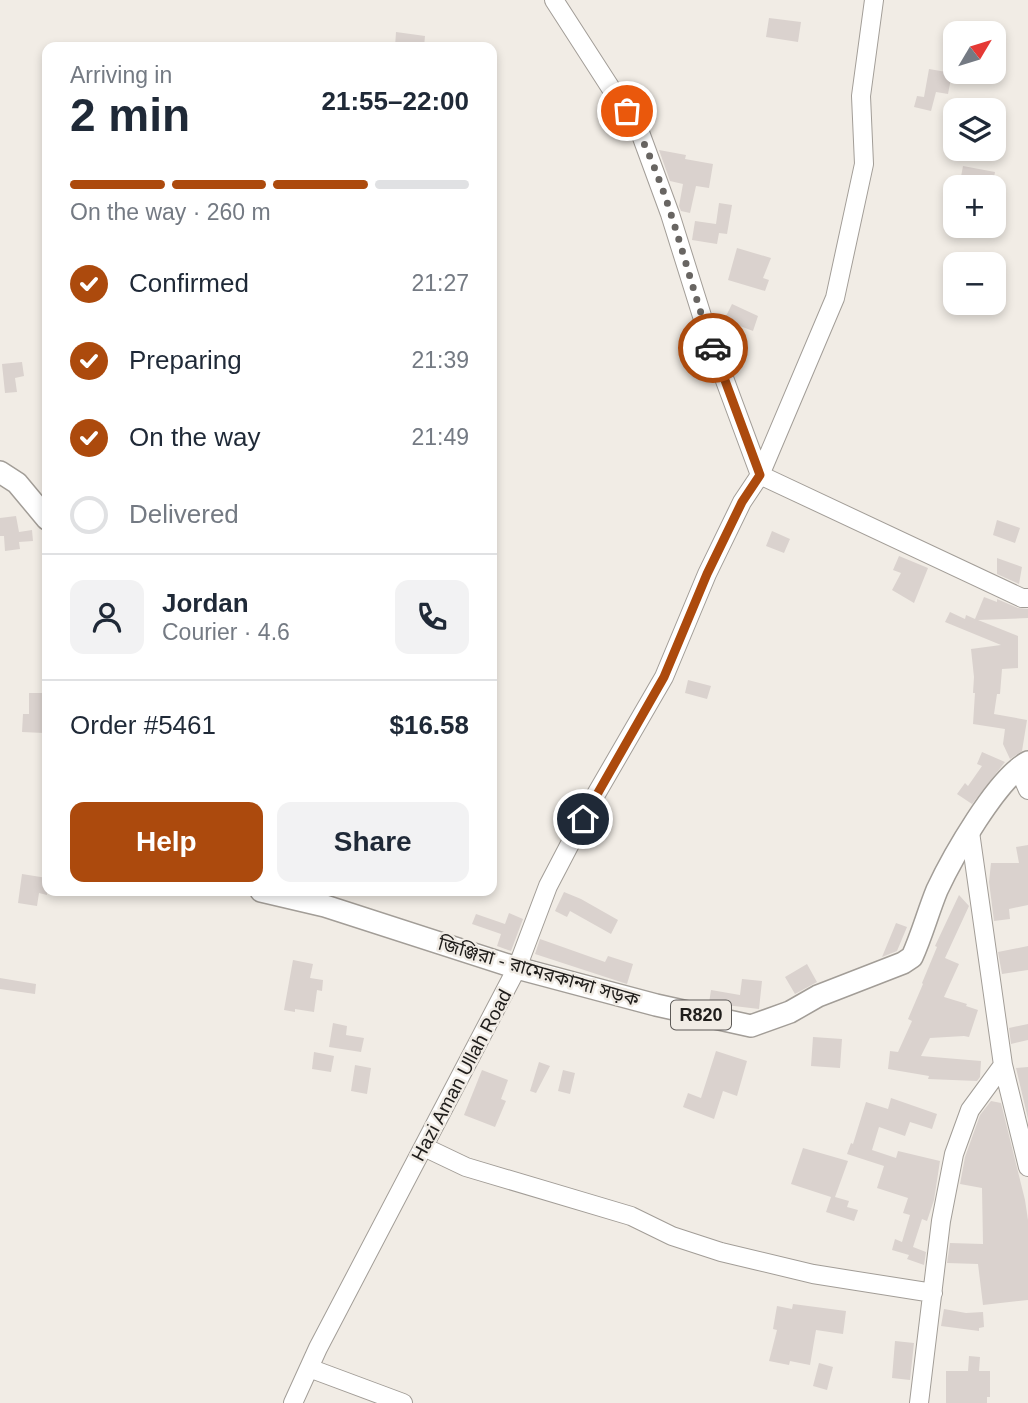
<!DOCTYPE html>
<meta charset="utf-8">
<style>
:root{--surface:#fff;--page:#f2f2f3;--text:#1f2937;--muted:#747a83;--line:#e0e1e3;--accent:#ac4a0d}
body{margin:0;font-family:Arial,"Noto Sans Bengali",sans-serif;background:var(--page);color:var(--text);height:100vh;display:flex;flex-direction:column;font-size:26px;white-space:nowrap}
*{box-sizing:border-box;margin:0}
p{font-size:23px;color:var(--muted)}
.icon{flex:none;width:38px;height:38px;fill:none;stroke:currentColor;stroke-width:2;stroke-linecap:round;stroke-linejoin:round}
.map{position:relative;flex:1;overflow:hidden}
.details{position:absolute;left:42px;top:42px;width:455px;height:854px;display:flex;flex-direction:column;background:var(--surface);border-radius:14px;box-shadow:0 4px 10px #0003}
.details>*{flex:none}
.needle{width:46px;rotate:52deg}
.buttons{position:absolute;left:943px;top:21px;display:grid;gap:14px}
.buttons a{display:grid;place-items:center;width:63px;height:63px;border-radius:14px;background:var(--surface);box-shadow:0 4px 10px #0003;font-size:35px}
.pin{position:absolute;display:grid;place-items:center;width:60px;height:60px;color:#fff;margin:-30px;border:4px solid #fff;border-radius:50%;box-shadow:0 2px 7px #0007}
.courier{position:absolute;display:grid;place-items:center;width:70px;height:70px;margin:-35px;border:5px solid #ac4a0d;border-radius:50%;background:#fff;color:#222;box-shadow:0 2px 9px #0007}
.overview em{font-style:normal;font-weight:600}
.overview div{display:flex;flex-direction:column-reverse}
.overview{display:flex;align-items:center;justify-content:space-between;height:119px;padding:0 28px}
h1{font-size:46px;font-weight:600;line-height:52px}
.bar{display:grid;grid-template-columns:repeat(4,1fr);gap:10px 7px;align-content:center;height:84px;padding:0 28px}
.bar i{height:9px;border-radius:5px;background:var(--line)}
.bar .active{background:var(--accent)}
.bar p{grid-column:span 4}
.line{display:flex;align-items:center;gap:18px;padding:0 28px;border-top:2px solid var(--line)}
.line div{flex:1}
.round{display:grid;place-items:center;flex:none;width:74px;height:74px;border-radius:14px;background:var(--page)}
ol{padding:0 28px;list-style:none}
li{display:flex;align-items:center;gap:21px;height:77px}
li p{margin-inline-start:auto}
li .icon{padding:7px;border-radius:50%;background:var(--accent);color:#fff;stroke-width:4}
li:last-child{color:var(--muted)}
li i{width:38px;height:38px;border:4px solid var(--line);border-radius:50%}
.primary-button{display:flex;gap:14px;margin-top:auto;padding:14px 28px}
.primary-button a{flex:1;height:80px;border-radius:14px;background:var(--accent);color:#fff;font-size:28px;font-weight:600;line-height:80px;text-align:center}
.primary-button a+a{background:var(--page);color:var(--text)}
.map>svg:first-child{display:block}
.building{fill:#dad2ce}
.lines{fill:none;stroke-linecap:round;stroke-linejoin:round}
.minor-casing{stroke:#a29d97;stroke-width:20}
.major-casing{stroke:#a29d97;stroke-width:24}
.minor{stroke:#fff;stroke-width:18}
.major{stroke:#fff;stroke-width:21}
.done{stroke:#686562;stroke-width:7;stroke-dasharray:0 12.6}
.route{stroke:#ac4a0d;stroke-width:9}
.labels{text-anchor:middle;stroke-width:5;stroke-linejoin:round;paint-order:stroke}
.shield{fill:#f1ece5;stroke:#5e5b58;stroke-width:2}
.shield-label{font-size:18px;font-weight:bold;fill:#1f1d1b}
.street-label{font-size:19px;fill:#1f1d1b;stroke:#f1ece5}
</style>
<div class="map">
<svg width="1028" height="1403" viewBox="0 0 1028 1403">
<rect width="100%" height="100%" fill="#f1ece5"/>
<path class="building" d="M769 18 801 22 798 42 766 37Z
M396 32 425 36 424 47H395Z
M929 69 952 73 948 94 936 92 931 111 914 107 917 96 924 97Z
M659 150 686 155 685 159 713 164 709 188 696 186 690 213 681 211 679 206 683 184 670 181Z
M963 166 995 172 992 187 960 182Z
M719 203 732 205 727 234 719 233 717 244 692 240 695 221 716 224Z
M737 248 771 258 763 278 769 280 765 291 728 280Z
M732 304 758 316 753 331 724 320Z
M22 362 24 376 15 378 17 392 5 393 2 364Z
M16 516 19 532 32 530 33 541 19 542 20 549 5 551 4 536H0V518Z
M997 520 1020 528 1015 543 993 535Z
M772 531 790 539 784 553 766 546Z
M899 556 928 568 914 603 892 590 901 573 893 570Z
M997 558 1022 567 1019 584 997 574Z
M984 597 997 602V599L1018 608 1028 609V618L978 620 1018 636V668L1002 669 1000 694H997L994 714 1027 720 1022 751 1010 759 1003 744 1005 729 973 724 975 693H973L974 677 971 649 1001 645 945 622 950 612 965 619 966 615 975 619Z
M688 680 711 686 707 699 685 693Z
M29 693H46L44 733 22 732 23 714H29Z
M982 752 1005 762 972 804 957 794 965 783 968 786 982 766 977 764Z
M1028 845V905L1009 909 1010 919 994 921 989 882 991 863H1019L1016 847Z
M22 874 47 878V895L39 893 37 906 18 903Z
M564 892 581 899 618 920 611 934 570 911 567 917 555 911Z
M959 895 969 906 945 958 959 964 944 997 967 1004 966 1006 978 1010 969 1037 964 1036 930 1038 921 1056 981 1061 980 1077 977 1081 928 1079 929 1076 888 1069 890 1051 898 1052 912 1021 908 1019 923 984 922 983 937 947 935 946Z
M509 913 523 919 511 951 497 946 501 934 472 924 476 914 505 924Z
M896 923 907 927 897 951 882 957Z
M540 939 605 962 608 956 633 964 627 984 535 954Z
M1028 946V970L1002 974 998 952Z
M293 960 313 964 310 978 323 980 322 991 317 990 314 1012 295 1009V1012L284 1010Z
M807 964 817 982 795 994 785 977Z
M0 978 36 984 35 994 0 989Z
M742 979 762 981 759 1009 709 1003 711 990 740 995Z
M333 1023 347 1026 346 1035 364 1038 361 1052 329 1047Z
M1028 1024V1040L1011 1044 1009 1028Z
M813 1037 842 1039 840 1068 811 1066Z
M716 1051 747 1061 737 1096 723 1091 714 1119 683 1107 688 1093 701 1098Z
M314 1052 334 1056 331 1072 312 1069Z
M539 1062 550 1066 536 1093 530 1091Z
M355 1065 371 1068 367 1094 351 1091Z
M1028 1067V1119L1016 1068Z
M482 1070 508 1080 501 1099 506 1101 495 1127 464 1115Z
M563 1070 575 1073 570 1094 558 1091Z
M891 1098 937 1114 932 1129 910 1122 905 1136 879 1127 872 1150 896 1158 898 1151 940 1161 934 1200 927 1221 922 1219 913 1247 926 1252 924 1265 907 1259 909 1255 892 1250 895 1239 902 1242 910 1215 903 1213 908 1198 877 1188 884 1166 847 1154 851 1143 853 1144 866 1102 888 1109Z
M991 1101 1001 1103 1025 1200 1028 1220V1300L983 1305 978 1264 947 1263 950 1243 983 1244 982 1188 960 1184 965 1157 980 1115Z
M803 1148 848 1161 835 1197 849 1201 847 1207 858 1210 854 1221 826 1212 831 1197 791 1184Z
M793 1304 846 1311 843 1334 816 1330 810 1365 790 1361 789 1365 769 1361 777 1330 773 1329 777 1306 792 1309Z
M944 1309 966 1313 983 1312 984 1327 979 1328V1331L941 1326Z
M895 1341 914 1343 910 1380 892 1378Z
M969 1356 980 1357 979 1371H990V1397H987V1403H946V1371H968Z
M819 1363 833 1367 827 1390 813 1386Z"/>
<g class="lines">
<g class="minor-casing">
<path id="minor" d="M554 0 641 135 670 214 707 332 760 475 1022 598H1028
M1018 767 1028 790
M970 832 1003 1065 1028 1167
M424 1147 466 1167 631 1216 672 1236 721 1252 813 1274 933 1293
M309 1368 403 1403
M293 1403 318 1348 517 968 548 886 595 796 664 677 707 574 742 502 760 475 835 298 864 164 861 96 874 0
M919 1403 941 1221 954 1154 970 1110 1003 1065"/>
</g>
<g class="major-casing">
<path id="major" d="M0 472 17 483 47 519
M261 891 325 906 517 968 656 1005 751 1026 790 1012 818 996 903 963 912 957C922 935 928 912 937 890 952 858 997 778 1028 762"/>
</g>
<use href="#minor" class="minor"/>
<use href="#major" class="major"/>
</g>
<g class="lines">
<path class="done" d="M627 111C670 184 684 270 713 348"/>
<path class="route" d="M583 819 664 677 707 574 742 502 760 475 713 348"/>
</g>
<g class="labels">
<rect class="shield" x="671" y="1000.5" width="60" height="29" rx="5"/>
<g class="shield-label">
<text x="701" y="1021">R820</text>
</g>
<g class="street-label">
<text transform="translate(539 971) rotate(16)" y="7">জিঞ্জিরা - রামেরকান্দা সড়ক</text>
<text transform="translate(461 1075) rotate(-62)" y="7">Hazi Aman Ullah Road</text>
</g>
</g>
</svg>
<div class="buttons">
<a><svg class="needle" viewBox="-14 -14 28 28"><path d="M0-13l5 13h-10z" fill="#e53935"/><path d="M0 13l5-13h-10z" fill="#747a83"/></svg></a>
<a><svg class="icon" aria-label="layers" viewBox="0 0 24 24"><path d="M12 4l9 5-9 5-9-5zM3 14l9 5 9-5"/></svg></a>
<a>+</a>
<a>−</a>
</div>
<div class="pin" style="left:627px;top:111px;background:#ea580c"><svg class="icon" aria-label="bag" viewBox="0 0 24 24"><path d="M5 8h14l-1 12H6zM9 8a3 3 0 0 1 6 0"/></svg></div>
<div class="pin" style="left:583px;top:819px;background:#1f2937"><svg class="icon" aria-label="home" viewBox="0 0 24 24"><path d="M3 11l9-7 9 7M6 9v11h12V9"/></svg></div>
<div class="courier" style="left:713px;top:348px"><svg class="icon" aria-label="car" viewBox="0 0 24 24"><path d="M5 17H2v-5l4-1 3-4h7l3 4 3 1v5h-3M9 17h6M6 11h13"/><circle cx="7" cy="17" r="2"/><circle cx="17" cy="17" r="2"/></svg></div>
<section class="details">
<div class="overview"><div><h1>2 min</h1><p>Arriving in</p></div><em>21:55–22:00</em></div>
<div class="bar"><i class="active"></i><i class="active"></i><i class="active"></i><i></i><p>On the way · 260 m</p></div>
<ol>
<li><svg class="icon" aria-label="check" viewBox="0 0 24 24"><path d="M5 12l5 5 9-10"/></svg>Confirmed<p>21:27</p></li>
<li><svg class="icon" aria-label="check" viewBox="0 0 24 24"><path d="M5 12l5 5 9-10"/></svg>Preparing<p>21:39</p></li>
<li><svg class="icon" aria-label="check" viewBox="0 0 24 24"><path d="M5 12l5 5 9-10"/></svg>On the way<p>21:49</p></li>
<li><i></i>Delivered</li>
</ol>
<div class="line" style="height:126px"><a class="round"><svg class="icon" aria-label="person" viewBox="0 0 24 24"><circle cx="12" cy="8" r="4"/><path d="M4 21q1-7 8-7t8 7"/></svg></a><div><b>Jordan</b><p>Courier · 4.6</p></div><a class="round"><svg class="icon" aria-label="phone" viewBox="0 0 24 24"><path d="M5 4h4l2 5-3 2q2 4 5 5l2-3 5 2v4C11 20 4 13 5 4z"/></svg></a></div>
<div class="line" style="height:91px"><div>Order #5461</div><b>$16.58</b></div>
<div class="primary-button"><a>Help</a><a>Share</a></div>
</section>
</div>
